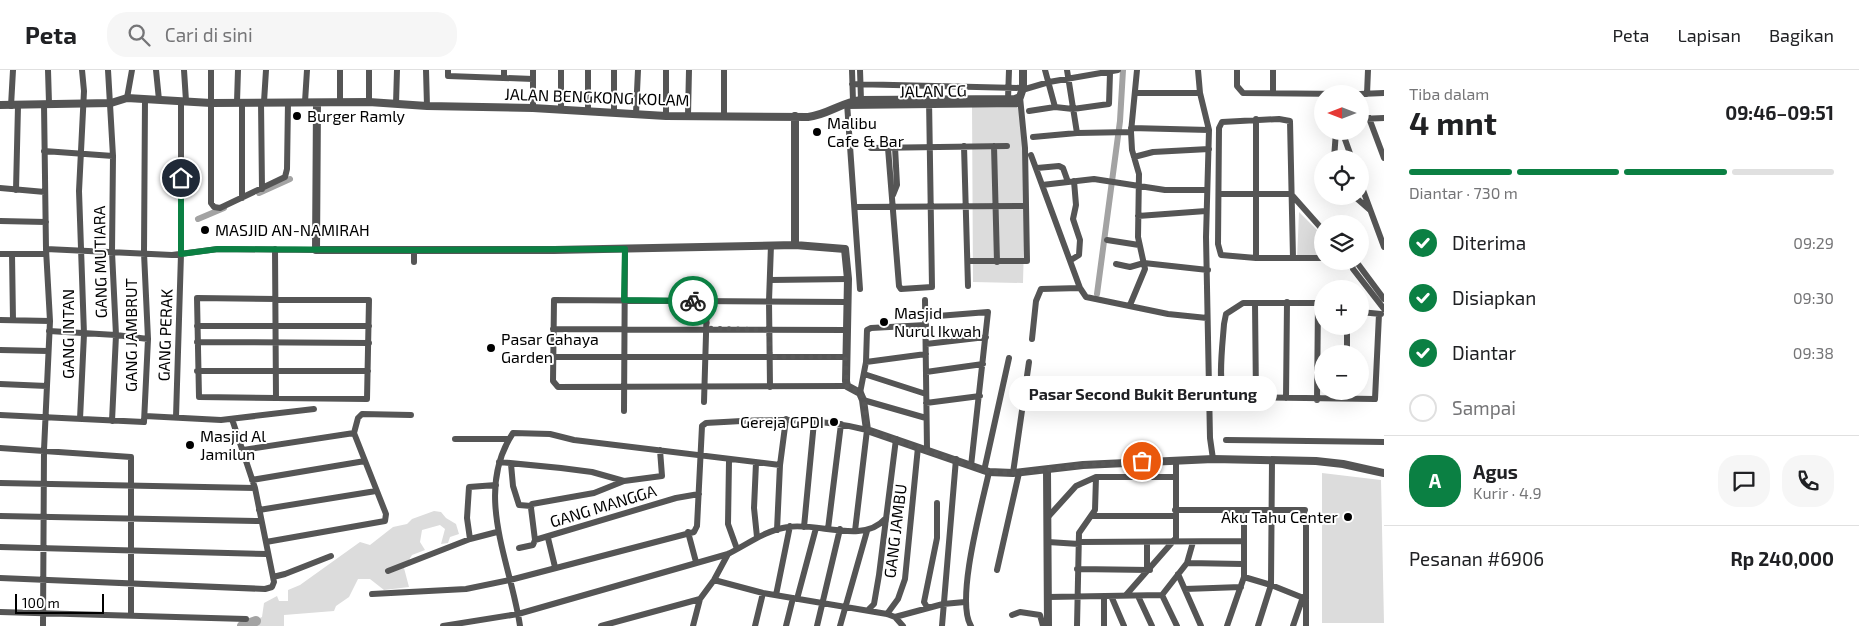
<!DOCTYPE html>
<html lang="id">
<meta charset="utf-8">
<style>
:root{--surface:#fff;--page:#f6f6f6;--text:#202124;--muted:#757577;--line:#e0e0e0;--accent:#0b8043}
body{margin:0;font-family:"Exo 2",sans-serif;background:var(--page);color:var(--text);height:100vh;display:flex;flex-direction:column;font-size:19px;white-space:nowrap}
*{box-sizing:border-box;margin:0}
p{font-size:16px;color:var(--muted)}
.icon{flex:none;width:28px;height:28px;fill:none;stroke:currentColor;stroke-width:2;stroke-linecap:round;stroke-linejoin:round}
.map{position:relative;flex:1;overflow:hidden}
.drawer{display:flex;flex-direction:column;background:var(--surface);width:475px}
.drawer>*{flex:none}
.needle{width:32px;rotate:270deg}
.fabs{position:absolute;left:1314px;top:15px;display:grid;gap:10px}
.fabs a{display:grid;place-items:center;width:55px;height:55px;border-radius:50%;background:var(--surface);box-shadow:0 5px 20px #0002;font-size:25px}
.scale{position:absolute;left:15px;bottom:12px;width:89px;box-sizing:border-box;padding-left:5px;border:2px solid #000;border-top:0;font-size:14px;line-height:18px;white-space:nowrap;color:#000;-webkit-text-stroke:4px #fff;paint-order:stroke}
.pin{position:absolute;display:grid;place-items:center;width:42px;height:42px;color:#fff;margin:-21px;border:2px solid #fff;border-radius:50%;box-shadow:0 1px 5px #0007}
.courier{position:absolute;display:grid;place-items:center;width:50px;height:50px;margin:-25px;border:4px solid #0b8043;border-radius:50%;background:#fff;color:#222;box-shadow:0 1px 6px #0007}
.bubble{position:absolute;height:35px;border-radius:18px;background:var(--surface);box-shadow:0 5px 20px #0002;font-size:16px;font-weight:700;line-height:35px;text-align:center}
.overview em{font-style:normal;font-weight:700}
.overview div{display:flex;flex-direction:column-reverse}
.overview{display:flex;align-items:center;justify-content:space-between;height:85px;padding:0 25px}
h1{font-size:32px;font-weight:700;line-height:38px}
.bar{display:grid;grid-template-columns:repeat(4,1fr);gap:8px 5px;align-content:center;height:60px;padding:0 25px}
.bar i{height:6px;border-radius:4px;background:var(--line)}
.bar .selected{background:var(--accent)}
.bar p{grid-column:span 4}
.line{display:flex;align-items:center;gap:12px;padding:0 25px;border-top:1px solid var(--line)}
.line div{flex:1}
.round{display:grid;place-items:center;flex:none;width:52px;height:52px;border-radius:20px;background:var(--page)}
ol{padding:0 25px;list-style:none}
li{display:flex;align-items:center;gap:15px;height:55px}
li p{margin-inline-start:auto}
li .icon{padding:5px;border-radius:50%;background:var(--accent);color:#fff;stroke-width:4}
li:last-child{color:var(--muted)}
li i{width:28px;height:28px;border:2px solid var(--line);border-radius:50%}
header{display:flex;align-items:center;gap:30px;box-sizing:border-box;height:70px;padding:0 25px;background:var(--surface);border-bottom:1px solid var(--line)}
header strong{font-size:24px}
nav{display:flex;gap:28px;margin-inline-start:auto;font-size:18px}
.search{width:350px;height:45px;background:var(--page);display:flex;align-items:center;gap:12px;box-sizing:border-box;padding:0 18px;border-radius:20px;color:var(--muted);font-size:19px}
main{display:flex;flex:1;min-height:0}
.map>svg:first-child{display:block}
.green{fill:#dcdcdc}
.lines{fill:none;stroke-linecap:round;stroke-linejoin:round}
.canal{stroke:#a3a3a3;stroke-width:6}
.river{stroke:#a3a3a3;stroke-width:10}
.minor{stroke:#555;stroke-width:6}
.tertiary{stroke:#555;stroke-width:8}
.done{stroke:#595959;stroke-width:5;stroke-dasharray:0 9}
.route{stroke:#0b8043;stroke-width:6}
.poi-dot{fill:#000;stroke:#fff;stroke-width:2}
.labels{text-anchor:middle;stroke-width:4;stroke-linejoin:round;paint-order:stroke}
.street-label{font-size:16px;fill:#000;stroke:#fff}
.poi-label{font-size:16px;fill:#000;stroke:#fff;text-anchor:start}
</style>
<header>
<strong>Peta</strong>
<div class="search"><svg class="icon" aria-label="search" viewBox="0 0 24 24"><circle cx="10" cy="10" r="6"/><path d="M15 15l6 6"/></svg>Cari di sini</div>
<nav><a>Peta</a><a>Lapisan</a><a>Bagikan</a></nav>
</header>
<main>
<div class="map">
<svg width="1384" height="556" viewBox="0 0 1384 556">
<rect width="100%" height="100%" fill="#fff"/>
<path class="green" d="M1022 33 1026 98 1023 213 973 212 972 34Z
M1299 142 1322 165V190H1297Z
M1322 403 1381 410 1384 553H1322Z
M434 441 441 442 446 448 456 454 459 464 450 467 448 473 441 474 445 459 440 455 422 460 420 472 425 480 412 485 404 498 409 517 384 520 370 509H358L349 527 336 536 334 541 284 545V556H242L262 547 264 533 277 526 279 531H288V520L300 515 360 472 370 475 393 457 407 454 412 449Z"/>
<g class="lines">
<path class="canal" d="M259 123 290 109
M198 149 224 138
M1097 224 1120 51 1123 0"/>
<path class="river" d="M242 556 256 551"/>
<path class="minor" d="M48 0 49 33
M108 0 113 86 112 182 116 265 112 351
M156 0 159 30
M184 0 186 31
M211 0V133L214 137 220 138 285 107 287 99 288 32
M340 0V33
M369 0V32
M426 0 427 36
M448 0V6L533 9
M533 0V38
M561 0V39
M724 0V46
M852 0 853 31
M860 0 861 30
M1045 0 1055 37 1073 39 1109 34 1110 3
M1067 0 1077 63
M1198 0 1200 23 1209 60 1206 167 1210 368 1213 389
M1237 0V16L1243 23 1345 24
M504 8V0
M852 14 1023 18
M1022 20 1049 12 1118 0
M1135 23H1200
M1273 23V0
M1360 24 1384 23
M1367 24 1368 0
M127 28 132 0
M1008 29 1009 0
M237 32 238 0
M261 32 262 119
M264 32 266 0
M305 32 307 0
M847 33 860 219
M396 34 397 0
M11 36 13 0
M847 36 1019 34
M588 41V0
M1029 41 1055 37
M614 42V0
M636 43 638 0
M688 45 689 0
M666 46V0
M1369 48 1384 88
M1360 49 1384 48
M1131 58 1209 60
M1342 61 1352 89
M1033 67 1077 63 1131 62
M964 76 968 216
M994 76 997 192
M871 78 1007 76
M888 78 899 216 901 219 932 217 929 29
M44 81 113 86
M1031 85 1080 218 1086 227 1168 244 1207 248
M1134 87 1153 82 1209 79
M1334 89 1336 61
M1037 98 1059 96 1063 98 1068 112
M1360 112 1384 177
M1042 115 1094 109 1165 120H1206
M0 118 45 122
M16 120 18 36
M1219 124H1291L1322 159
M893 125 897 115 895 77
M1354 126 1370 140
M242 128V32
M855 137 1024 136
M1138 146 1206 141
M0 151 46 152
M1107 170 1139 175
M46 179 172 185 218 179 316 180
M275 179 276 328
M414 181V192
M0 184H46
M12 184 13 250
M1256 188V49
M1293 188 1290 51 1279 49 1222 52 1219 58 1218 174 1221 185 1256 188H1322
M1071 190 1079 185 1080 170 1073 149 1076 135 1074 111
M968 191H1027L1025 78 1020 27
M1351 191 1353 199 1384 239
M1353 191 1358 194 1384 229
M1116 194 1130 197 1144 193 1208 200
M770 210 848 209
M197 228 369 230 367 329 199 327Z
M925 230 927 379
M1255 233 1256 328
M1322 233H1243L1226 244 1224 254C1223 270 1217 316 1225 327L1375 329 1379 244
M1130 235 1145 199 1138 167 1139 104 1132 80 1131 62 1137 0
M1360 242 1381 244
M925 247 988 242 971 396
M0 250 50 251
M197 256H369
M1347 256V284
M553 259 846 260
M49 261 116 265 148 269
M1032 269 1036 231 1041 219 1080 218
M197 272 369 273
M926 274 986 267
M0 280 48 281
M553 287H845
M866 292 926 284
M197 301H368
M926 302 983 294
M864 304 926 324
M0 314 47 316
M847 316 558 317 553 311 554 230 847 232
M770 317 769 231 771 175
M860 323 866 292 867 260 871 258 926 255
M1286 328 1287 232
M863 330 926 348
M1317 330 1318 233
M704 332 707 231
M926 333 980 326
M624 341 625 179
M0 345 144 352 148 269 144 183 145 29
M145 346 221 350 314 339
M176 347 181 184V31
M80 349 84 264 79 121 84 21 82 0
M455 369H509
M1226 370 1384 372
M0 378 131 387V545
M243 380 354 363 358 348 362 344 411 345
M729 391 728 454 737 479
M499 392 561 398 592 402 624 411 662 406 660 380
M756 393 754 438 757 467
M511 394 513 416 519 435 531 436
M984 401 1009 288
M1013 403 1029 292
M252 410 365 391
M0 413 255 418
M259 440 376 421
M1175 440H1305L1303 445 1306 451V556
M0 446 260 451
M1091 446H1175
M1048 447 1076 416 1096 407H1175
M804 457 814 352
M828 459 841 354
M777 460 780 395 786 349
M688 462 696 492
M548 468 555 497
M470 469 467 448 469 417 496 415
M535 470 531 438 532 434 594 423 624 411
M266 472 385 451 386 444 354 363
M1048 472 1079 474
M1079 472 1244 471
M1147 472V500
M0 477 267 484
M519 478 533 475 535 470 676 428 699 424
M1187 493 1243 494
M1077 499 1150 500
M997 500 1019 403
M388 501 470 469 497 462
M1178 504 1201 556
M273 507 285 504 331 486
M1244 507 1271 515 1306 529
M0 508 265 519 272 517 274 512 255 418 232 349
M714 510 763 523 887 544 895 547 903 556
M1185 519 1241 517
M372 524 466 519 510 510 694 462 697 456 702 356 706 353C760 350 814 346 867 360L855 461
M776 525 790 456
M1126 525 1176 468V390
M1162 525 1187 493 1193 472
M1162 525 1177 556
M1138 526 1152 556
M1048 527 1162 525
M1104 527V556
M1112 528 1124 556
M797 529 816 458
M930 537H927L924 532 937 468V433
M868 540 874 534 879 505 896 369
M0 542 246 549
M887 544 898 529 905 509 918 377
M1012 545 1020 542 1040 545 1043 556
M895 547 943 534 965 532
M43 556 44 380 50 251 46 179 44 34
M443 556 518 544 728 484C748 474 766 460 788 457 818 452 863 474 885 449
M520 556C511 493 473 423 513 363L550 364 574 370 780 395
M601 556 700 529
M693 556 700 529 714 510 728 484
M755 556 763 523
M786 556 793 528
M817 556 840 459
M840 556 867 461
M942 556 956 389
M971 556C955 531 982 434 989 402
M1077 556 1079 463 1095 440 1096 407
M1227 556 1244 507V441
M1258 556 1271 515 1272 390
M1293 556 1303 527"/>
<path class="tertiary" d="M317 33 316 180H554L795 175 845 179 848 209 846 311 847 316 860 323 863 330 867 360 989 402 1013 403 1083 395 1213 389 1316 391 1343 394 1384 403
M0 35 111 33 127 28 211 33 369 32 427 36 533 38 666 46 808 47C827 45 842 32 861 30L1015 29 1020 27 1023 18V0
M795 175V46
M1047 400 1048 556"/>
</g>
<g class="lines">
<path class="done" d="M693 231H707V258L769 260 770 287H845L847 316 860 323 864 330 867 360 989 402 1019 403 1084 395 1142 391"/>
<path class="route" d="M181 108V184L218 179 414 180 625 179 624 230 693 231"/>
</g>
<g class="poi-dot">
<circle cx="297" cy="46" r="5"/>
<circle cx="817" cy="62" r="5"/>
<circle cx="205" cy="160" r="5"/>
<circle cx="884" cy="252" r="5"/>
<circle cx="491" cy="278" r="5"/>
<circle cx="834" cy="352" r="5"/>
<circle cx="190" cy="375" r="5"/>
<circle cx="1348" cy="447" r="5"/>
</g>
<g class="labels">
<g class="street-label">
<text transform="translate(933 21) rotate(-1)" y="6">JALAN CG</text>
<text transform="translate(597 27) rotate(2)" y="6">JALAN BENGKONG KOLAM</text>
<text transform="translate(100 192) rotate(-91)" y="6">GANG MUTIARA</text>
<text transform="translate(68 264) rotate(-90)" y="6">GANG INTAN</text>
<text transform="translate(131 265) rotate(-90)" y="6">GANG JAMBRUT</text>
<text transform="translate(165 265) rotate(-88)" y="6">GANG PERAK</text>
<text transform="translate(603 436) rotate(-17)" y="6">GANG MANGGA</text>
<text transform="translate(895 461) rotate(-83)" y="6">GANG JAMBU</text>
</g>
<g class="poi-label">
<text x="307" y="52">Burger Ramly</text>
<text x="827" y="59">Malibu<tspan x="827" dy="18">Cafe &amp; Bar</tspan></text>
<text x="215" y="166">MASJID AN-NAMIRAH</text>
<text x="894" y="249">Masjid<tspan x="894" dy="18">Nurul Ikwah</tspan></text>
<text x="501" y="275">Pasar Cahaya<tspan x="501" dy="18">Garden</tspan></text>
<text x="824" y="358" text-anchor="end">Gereja GPDI</text>
<text x="200" y="372">Masjid Al<tspan x="200" dy="18">Jamilun</tspan></text>
<text x="1338" y="453" text-anchor="end">Aku Tahu Center</text>
</g>
</g>
</svg>
<div class="fabs">
<a><svg class="needle" viewBox="-14 -14 28 28"><path d="M0-13l5 13h-10z" fill="#e53935"/><path d="M0 13l5-13h-10z" fill="#757577"/></svg></a>
<a><svg class="icon" aria-label="locate" viewBox="0 0 24 24"><circle cx="12" cy="12" r="6"/><path d="M12 2v4M12 18v4M2 12h4M18 12h4"/></svg></a>
<a><svg class="icon" aria-label="layers" viewBox="0 0 24 24"><path d="M12 4l9 5-9 5-9-5zM3 14l9 5 9-5"/></svg></a>
<a>+</a>
<a>−</a>
</div>
<div class="scale">100 m</div>
<div class="pin" style="left:1142px;top:391px;background:#ea580c"><svg class="icon" aria-label="bag" viewBox="0 0 24 24"><path d="M5 8h14l-1 12H6zM9 8a3 3 0 0 1 6 0"/></svg></div>
<div class="pin" style="left:181px;top:108px;background:#1f2937"><svg class="icon" aria-label="home" viewBox="0 0 24 24"><path d="M3 11l9-7 9 7M6 9v11h12V9"/></svg></div>
<div class="courier" style="left:693px;top:231px"><svg class="icon" aria-label="bike" viewBox="0 0 24 24"><circle cx="6" cy="16" r="4"/><circle cx="18" cy="16" r="4"/><path d="M6 16l4-8h5l3 8M10 8l3 8H6M13 5h3"/></svg></div>
<div class="bubble" style="left:1009px;top:306px;width:268px">Pasar Second Bukit Beruntung</div>
</div>
<section class="drawer">
<div class="overview"><div><h1>4 mnt</h1><p>Tiba dalam</p></div><em>09:46–09:51</em></div>
<div class="bar"><i class="selected"></i><i class="selected"></i><i class="selected"></i><i></i><p>Diantar · 730 m</p></div>
<ol>
<li><svg class="icon" aria-label="check" viewBox="0 0 24 24"><path d="M5 12l5 5 9-10"/></svg>Diterima<p>09:29</p></li>
<li><svg class="icon" aria-label="check" viewBox="0 0 24 24"><path d="M5 12l5 5 9-10"/></svg>Disiapkan<p>09:30</p></li>
<li><svg class="icon" aria-label="check" viewBox="0 0 24 24"><path d="M5 12l5 5 9-10"/></svg>Diantar<p>09:38</p></li>
<li><i></i>Sampai</li>
</ol>
<div class="line" style="height:90px"><b class="round" style="background:var(--accent);color:#fff">A</b><div><b>Agus</b><p>Kurir · 4.9</p></div><a class="round"><svg class="icon" aria-label="chat" viewBox="0 0 24 24"><path d="M4 5h16v11H9l-5 4z"/></svg></a><a class="round"><svg class="icon" aria-label="phone" viewBox="0 0 24 24"><path d="M5 4h4l2 5-3 2q2 4 5 5l2-3 5 2v4C11 20 4 13 5 4z"/></svg></a></div>
<div class="line" style="height:65px"><div>Pesanan #6906</div><b>Rp 240,000</b></div>
</section>
</main>
